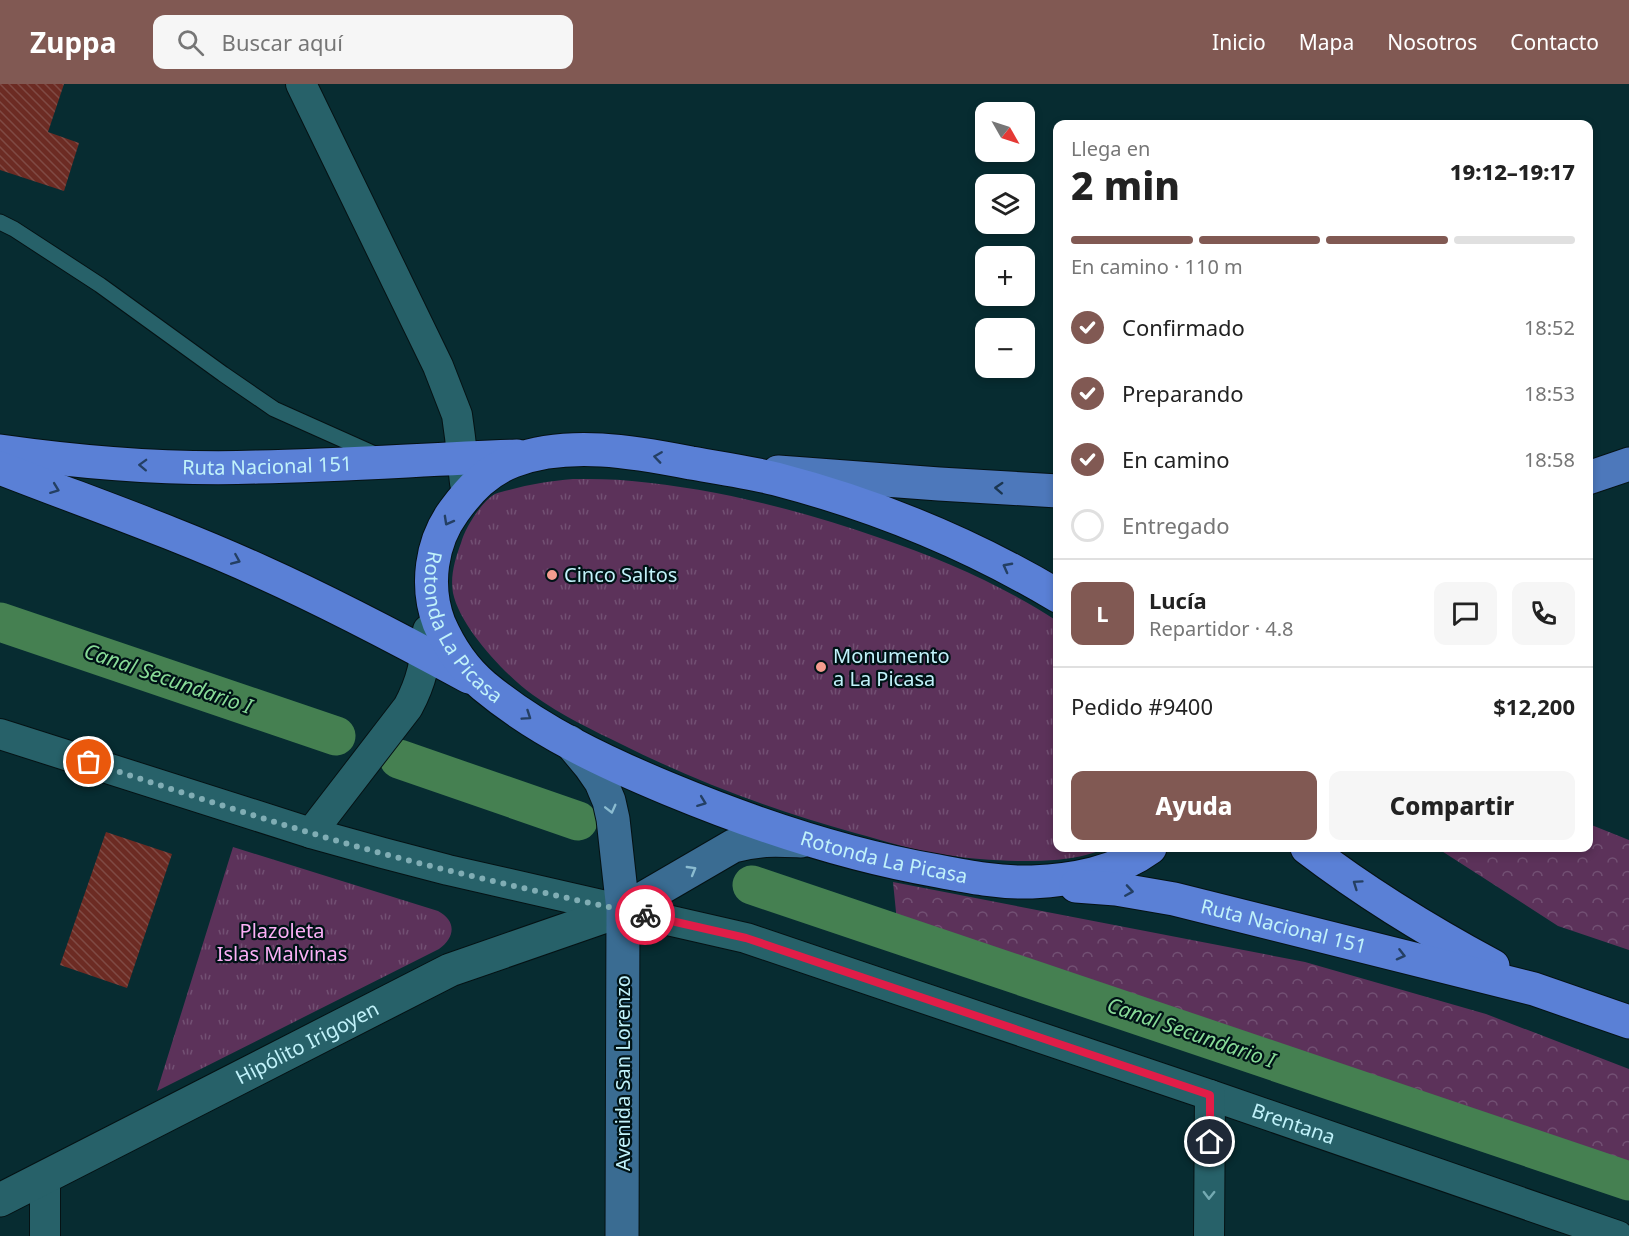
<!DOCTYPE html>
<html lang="es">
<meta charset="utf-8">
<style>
:root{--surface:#fff;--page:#f6f6f6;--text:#222;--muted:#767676;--line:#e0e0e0;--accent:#815953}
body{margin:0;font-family:"Noto Sans",sans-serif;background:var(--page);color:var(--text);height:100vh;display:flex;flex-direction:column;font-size:22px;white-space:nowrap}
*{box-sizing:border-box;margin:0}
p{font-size:20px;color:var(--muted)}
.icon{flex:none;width:33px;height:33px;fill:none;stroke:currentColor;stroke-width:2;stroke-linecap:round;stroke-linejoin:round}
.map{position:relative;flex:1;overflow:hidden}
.drawer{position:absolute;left:1053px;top:36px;width:540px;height:732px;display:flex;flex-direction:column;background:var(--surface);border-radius:12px;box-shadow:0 3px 9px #0003}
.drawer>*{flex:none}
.needle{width:39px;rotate:129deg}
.buttons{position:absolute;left:975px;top:18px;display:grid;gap:12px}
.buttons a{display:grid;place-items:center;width:60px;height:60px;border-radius:12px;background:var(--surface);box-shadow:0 3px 9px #0003;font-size:30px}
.pin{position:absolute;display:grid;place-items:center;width:51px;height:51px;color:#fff;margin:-26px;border:3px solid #fff;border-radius:50%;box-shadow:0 2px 6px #0007}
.courier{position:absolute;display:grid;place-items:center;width:60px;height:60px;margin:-30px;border:4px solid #e11d48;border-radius:50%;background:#fff;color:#222;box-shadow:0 2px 8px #0007}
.head em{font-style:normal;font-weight:800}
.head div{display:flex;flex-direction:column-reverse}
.head{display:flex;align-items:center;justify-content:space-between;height:102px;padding:0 18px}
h1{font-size:39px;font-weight:800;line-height:45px}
.bar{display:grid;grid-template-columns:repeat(4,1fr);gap:9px 6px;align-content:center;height:72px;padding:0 18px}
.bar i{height:8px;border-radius:4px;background:var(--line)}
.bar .on{background:var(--accent)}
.bar p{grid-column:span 4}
.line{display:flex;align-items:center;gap:15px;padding:0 18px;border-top:2px solid var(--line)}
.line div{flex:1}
.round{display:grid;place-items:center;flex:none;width:63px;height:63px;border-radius:12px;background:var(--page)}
ol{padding:0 18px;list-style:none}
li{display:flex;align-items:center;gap:18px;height:66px}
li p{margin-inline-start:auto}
li .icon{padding:6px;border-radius:50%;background:var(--accent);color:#fff;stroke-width:4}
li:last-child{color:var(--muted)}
li i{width:33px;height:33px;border:3px solid var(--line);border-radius:50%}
.cta{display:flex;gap:12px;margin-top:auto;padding:12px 18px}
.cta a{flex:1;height:69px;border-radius:12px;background:var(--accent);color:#fff;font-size:24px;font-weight:800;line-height:69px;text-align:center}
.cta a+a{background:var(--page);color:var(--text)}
header{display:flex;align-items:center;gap:36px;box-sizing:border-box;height:84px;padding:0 30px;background:var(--accent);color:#fff}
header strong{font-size:28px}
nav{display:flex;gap:33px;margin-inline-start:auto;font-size:21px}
.search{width:420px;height:54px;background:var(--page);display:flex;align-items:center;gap:15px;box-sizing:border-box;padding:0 21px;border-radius:12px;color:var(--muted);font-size:22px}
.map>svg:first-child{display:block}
.grass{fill:url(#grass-tufts)}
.forest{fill:url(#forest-crowns)}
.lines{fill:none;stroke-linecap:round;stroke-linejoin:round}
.canal{stroke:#458051;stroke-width:39}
.building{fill:url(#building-back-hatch)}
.service-casing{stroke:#051214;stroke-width:17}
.minor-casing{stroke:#051214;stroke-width:32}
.tertiary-casing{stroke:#051214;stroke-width:35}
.secondary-casing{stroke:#051214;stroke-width:35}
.primary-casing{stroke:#051214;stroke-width:35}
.trunk-casing{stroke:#051214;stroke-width:35}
.service{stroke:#276169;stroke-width:15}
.minor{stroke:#276169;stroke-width:30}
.tertiary{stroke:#276169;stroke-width:33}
.secondary{stroke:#3a6c92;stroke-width:33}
.primary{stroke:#4d78bb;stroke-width:33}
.trunk{stroke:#5a80d6;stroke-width:33}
.oneway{stroke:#243f63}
.oneway2{stroke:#1b3650}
.oneway3{stroke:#8bbcd0}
.oneway4{stroke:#74aab2}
.done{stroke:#80adb4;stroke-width:6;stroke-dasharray:0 10.8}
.route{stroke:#e11d48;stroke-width:8}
.poi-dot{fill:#f59d8f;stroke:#001316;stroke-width:2}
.labels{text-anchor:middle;stroke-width:4.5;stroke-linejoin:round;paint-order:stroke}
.street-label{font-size:20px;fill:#c1f2fa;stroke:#001316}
.poi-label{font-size:20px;fill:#c1f2fa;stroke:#001316;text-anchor:start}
.park-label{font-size:20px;fill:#fbb0f6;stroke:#001316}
.water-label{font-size:21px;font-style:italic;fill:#88db97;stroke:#001316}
</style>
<header>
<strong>Zuppa</strong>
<div class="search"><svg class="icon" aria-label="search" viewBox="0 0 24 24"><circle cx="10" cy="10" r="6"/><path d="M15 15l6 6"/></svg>Buscar aquí</div>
<nav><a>Inicio</a><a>Mapa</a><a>Nosotros</a><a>Contacto</a></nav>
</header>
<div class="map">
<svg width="1629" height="1152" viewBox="0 0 1629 1152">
<defs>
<pattern id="grass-tufts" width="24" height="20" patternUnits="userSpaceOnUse" patternTransform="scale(1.5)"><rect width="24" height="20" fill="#5c325a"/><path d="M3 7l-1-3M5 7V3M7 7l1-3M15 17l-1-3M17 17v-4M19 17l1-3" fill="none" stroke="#725073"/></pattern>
<pattern id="forest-crowns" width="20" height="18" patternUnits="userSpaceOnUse" patternTransform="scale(1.5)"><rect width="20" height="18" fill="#5c325a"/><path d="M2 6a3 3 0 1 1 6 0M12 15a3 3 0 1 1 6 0" fill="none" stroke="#725073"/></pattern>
<pattern id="building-back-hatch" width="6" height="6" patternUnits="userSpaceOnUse" patternTransform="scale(1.5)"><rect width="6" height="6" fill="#6c2b23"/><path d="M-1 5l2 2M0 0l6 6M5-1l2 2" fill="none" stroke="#7f4a44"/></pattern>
</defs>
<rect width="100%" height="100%" fill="#072c31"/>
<path class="grass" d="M573 395C593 395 613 395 632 397 717 405 800 426 880 454 942 475 1002 501 1057 537L1058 764H1108C1101 766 1094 769 1086 771 1049 781 985 777 946 771 915 767 885 757 855 749 776 727 697 698 623 661 592 646 561 631 533 611 506 592 460 543 453 509 450 492 455 475 461 459 465 444 481 418 495 410 499 408 505 407 509 406 530 400 551 397 573 395Z
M233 763 438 827C457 837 455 854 439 865L157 1007Z"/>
<path class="forest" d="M1589 740 1629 756V866L1558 842 1437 764H1588Z
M893 798 1305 878 1486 930 1629 985V1090L1379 1002 897 838Z"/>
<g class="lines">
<path class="canal" d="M0 538 336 652
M399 675 578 737
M752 801 1629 1097"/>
</g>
<path class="building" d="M0 0H64L48 48 79 59 64 107 0 86Z
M106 748 172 770 127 904 60 881Z"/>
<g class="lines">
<g class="service-casing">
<path id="service" d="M0 138 14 145 100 201 223 290 274 325 377 371"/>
</g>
<g class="minor-casing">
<g id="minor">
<path d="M301 0 438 282 457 331 460 353 465 399"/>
<path id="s1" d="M0 650 311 749 383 769 448 786 746 854 1210 1011 1618 1152"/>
<path d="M311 749 408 623C422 597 426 576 428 546"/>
<path d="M45 1093V1152"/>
<path d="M1209 1152 1210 1011"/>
</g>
</g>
<g class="tertiary-casing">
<g id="tertiary">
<path id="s2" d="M0 1116 450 886 623 826"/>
</g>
</g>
<g class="secondary-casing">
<path id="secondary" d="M570 658 590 682 601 698 609 717 613 735 623 826 622 1152
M623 826 733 762C759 755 775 756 801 757"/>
</g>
<g class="primary-casing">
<path id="primary" d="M778 388 939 400 1058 407
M1588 394 1629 380"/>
</g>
<g class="trunk-casing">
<g id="trunk">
<path id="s3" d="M0 367C85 379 172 386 258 383 345 381 431 375 517 372"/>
<path d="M0 384C87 418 177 449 262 488 333 520 401 556 469 593"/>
<path id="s4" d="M1058 512C969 459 876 421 776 395 748 388 720 384 691 379 635 368 568 356 513 377 487 387 470 405 454 427 431 458 425 502 439 539 449 562 465 586 484 602 538 647 604 678 669 705 756 741 845 771 938 787 969 793 1000 799 1032 798 1073 796 1116 789 1150 764"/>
<path d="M1307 764C1366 809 1428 847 1493 882"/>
<path id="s5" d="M1076 802 1116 805 1174 815 1534 905 1629 938"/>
</g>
</g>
<use href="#service" class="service"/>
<use href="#minor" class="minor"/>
<use href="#tertiary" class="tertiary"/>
<use href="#secondary" class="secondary"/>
<use href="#primary" class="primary"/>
<use href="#trunk" class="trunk"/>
</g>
<defs><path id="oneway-chevron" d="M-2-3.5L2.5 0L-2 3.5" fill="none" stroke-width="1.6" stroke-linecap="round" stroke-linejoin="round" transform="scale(1.5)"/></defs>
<g class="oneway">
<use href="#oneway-chevron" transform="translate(658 373) rotate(-172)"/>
<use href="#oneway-chevron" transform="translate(143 381) rotate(-178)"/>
<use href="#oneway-chevron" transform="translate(55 405) rotate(21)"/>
<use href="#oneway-chevron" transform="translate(448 437) rotate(119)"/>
<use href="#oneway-chevron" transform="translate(236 476) rotate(23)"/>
<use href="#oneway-chevron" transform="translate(1007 483) rotate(-152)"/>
<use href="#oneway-chevron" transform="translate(527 632) rotate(34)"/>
<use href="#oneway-chevron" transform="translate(702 718) rotate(21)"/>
<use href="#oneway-chevron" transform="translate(1357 800) rotate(-145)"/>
<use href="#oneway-chevron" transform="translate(1129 807) rotate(9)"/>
<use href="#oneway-chevron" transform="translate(1401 871) rotate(14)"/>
</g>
<use class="oneway2" href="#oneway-chevron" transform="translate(999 404) rotate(-177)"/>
<g class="oneway3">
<use href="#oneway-chevron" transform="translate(611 725) rotate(76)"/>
<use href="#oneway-chevron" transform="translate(692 786) rotate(-30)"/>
</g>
<use class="oneway4" href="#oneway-chevron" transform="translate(1209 1111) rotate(91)"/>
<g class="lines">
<path class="done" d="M89 678C187 710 285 743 384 770 470 793 558 812 645 831"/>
<path class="route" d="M645 831 746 854 1210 1011V1058"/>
</g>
<g class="poi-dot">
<circle cx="552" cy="491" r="6"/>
<circle cx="821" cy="583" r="6"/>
</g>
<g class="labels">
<g class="street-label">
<text dy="7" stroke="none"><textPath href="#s3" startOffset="268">Ruta Nacional 151</textPath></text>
<text dy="7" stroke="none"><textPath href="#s4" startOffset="782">Rotonda La Picasa</textPath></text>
<text dy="7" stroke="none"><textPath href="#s4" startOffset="1286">Rotonda La Picasa</textPath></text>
<text dy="7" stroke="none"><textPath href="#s5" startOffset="212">Ruta Nacional 151</textPath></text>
<text dy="7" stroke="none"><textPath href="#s2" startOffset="345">Hipólito Irigoyen</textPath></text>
<text transform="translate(623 989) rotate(-90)" y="7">Avenida San Lorenzo</text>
<text dy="7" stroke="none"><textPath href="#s1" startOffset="1352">Brentana</textPath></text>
</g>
<g class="poi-label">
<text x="564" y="498">Cinco Saltos</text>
<text x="833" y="579">Monumento<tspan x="833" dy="23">a La Picasa</tspan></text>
</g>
<g class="park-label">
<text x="282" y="854">Plazoleta<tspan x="282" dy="23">Islas Malvinas</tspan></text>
</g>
<g class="water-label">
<text transform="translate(168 595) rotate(19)" y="7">Canal Secundario I</text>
<text transform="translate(1191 949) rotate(19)" y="7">Canal Secundario I</text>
</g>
</g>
</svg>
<div class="buttons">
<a><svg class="needle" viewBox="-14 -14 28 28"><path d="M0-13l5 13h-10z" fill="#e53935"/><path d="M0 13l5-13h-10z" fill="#767676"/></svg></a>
<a><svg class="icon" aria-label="layers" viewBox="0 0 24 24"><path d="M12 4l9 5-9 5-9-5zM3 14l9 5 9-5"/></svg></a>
<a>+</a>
<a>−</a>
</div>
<div class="pin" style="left:89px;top:678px;background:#ea580c"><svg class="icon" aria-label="bag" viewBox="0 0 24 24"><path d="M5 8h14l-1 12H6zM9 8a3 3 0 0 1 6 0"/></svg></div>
<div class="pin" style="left:1210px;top:1058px;background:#1f2937"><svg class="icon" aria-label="home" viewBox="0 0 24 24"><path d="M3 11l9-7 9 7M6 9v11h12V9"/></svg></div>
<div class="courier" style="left:645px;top:831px"><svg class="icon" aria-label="bike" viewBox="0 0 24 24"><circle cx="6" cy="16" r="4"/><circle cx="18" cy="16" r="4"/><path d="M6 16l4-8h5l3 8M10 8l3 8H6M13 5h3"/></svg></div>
<section class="drawer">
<div class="head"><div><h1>2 min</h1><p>Llega en</p></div><em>19:12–19:17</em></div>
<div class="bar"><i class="on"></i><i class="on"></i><i class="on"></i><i></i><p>En camino · 110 m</p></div>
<ol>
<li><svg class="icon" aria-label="check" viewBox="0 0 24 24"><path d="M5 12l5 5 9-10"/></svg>Confirmado<p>18:52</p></li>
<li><svg class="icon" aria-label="check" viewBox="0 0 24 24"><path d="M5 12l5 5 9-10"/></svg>Preparando<p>18:53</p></li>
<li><svg class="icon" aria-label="check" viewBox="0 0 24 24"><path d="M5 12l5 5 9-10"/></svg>En camino<p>18:58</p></li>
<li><i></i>Entregado</li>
</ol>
<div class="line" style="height:108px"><b class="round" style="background:var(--accent);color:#fff">L</b><div><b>Lucía</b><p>Repartidor · 4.8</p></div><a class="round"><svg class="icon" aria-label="chat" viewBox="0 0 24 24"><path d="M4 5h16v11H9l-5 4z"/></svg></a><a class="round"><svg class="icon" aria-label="phone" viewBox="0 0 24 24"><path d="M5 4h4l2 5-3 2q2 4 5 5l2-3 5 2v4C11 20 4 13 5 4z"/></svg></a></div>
<div class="line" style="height:78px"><div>Pedido #9400</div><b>$12,200</b></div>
<div class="cta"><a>Ayuda</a><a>Compartir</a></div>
</section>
</div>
